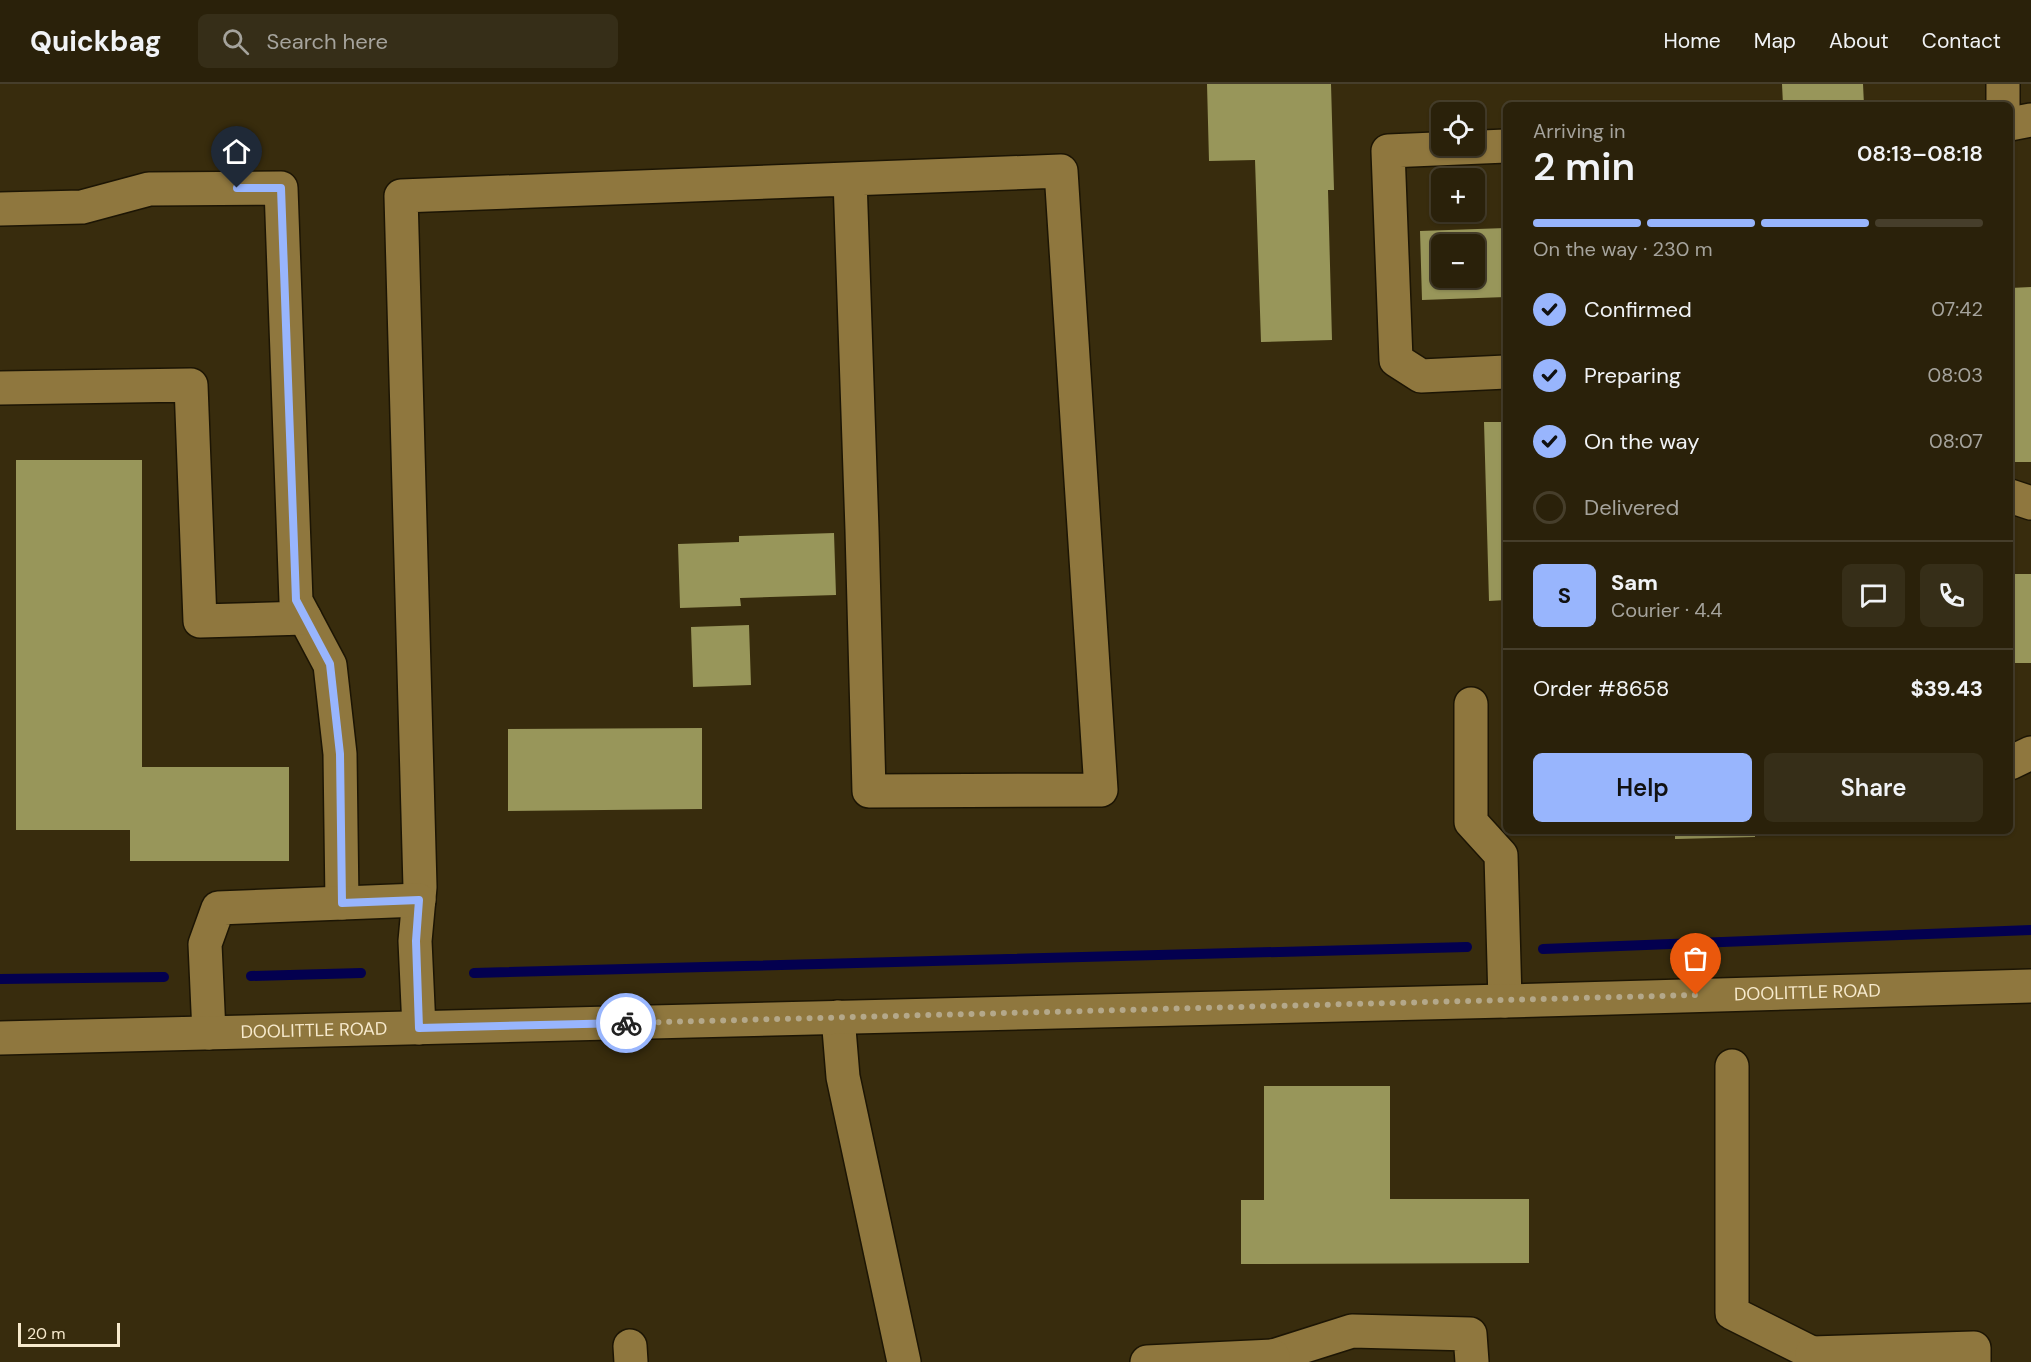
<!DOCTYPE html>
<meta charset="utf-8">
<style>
:root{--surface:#2a210a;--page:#362e18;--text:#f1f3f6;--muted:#a5a39c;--line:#463e2b;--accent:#98b5fd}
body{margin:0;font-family:"DM Sans",sans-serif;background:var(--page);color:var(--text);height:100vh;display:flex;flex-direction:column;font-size:22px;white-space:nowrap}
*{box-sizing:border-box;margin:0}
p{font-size:20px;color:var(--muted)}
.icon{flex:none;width:33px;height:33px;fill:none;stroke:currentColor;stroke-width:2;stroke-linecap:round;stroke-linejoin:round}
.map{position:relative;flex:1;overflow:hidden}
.sheet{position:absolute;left:1503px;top:18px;width:510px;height:732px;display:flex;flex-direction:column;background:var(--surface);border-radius:9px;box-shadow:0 2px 4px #0004,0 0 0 2px var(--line)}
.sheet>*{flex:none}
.controls{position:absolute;left:1431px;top:18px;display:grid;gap:12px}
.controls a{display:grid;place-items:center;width:54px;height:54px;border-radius:9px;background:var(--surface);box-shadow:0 2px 4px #0004,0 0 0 2px var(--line);font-size:30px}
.scale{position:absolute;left:18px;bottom:15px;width:102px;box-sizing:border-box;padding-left:6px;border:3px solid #f7eacd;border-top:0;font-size:16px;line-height:21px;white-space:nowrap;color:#f7eacd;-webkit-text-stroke:4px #382c0d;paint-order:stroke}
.pin{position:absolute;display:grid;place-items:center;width:51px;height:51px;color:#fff;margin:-62px -26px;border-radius:50% 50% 50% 0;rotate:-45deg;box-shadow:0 0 6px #0007}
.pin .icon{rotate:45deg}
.courier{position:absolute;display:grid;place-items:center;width:60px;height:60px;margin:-30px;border:4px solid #98b5fd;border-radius:50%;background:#fff;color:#222;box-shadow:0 2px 8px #0007}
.overview em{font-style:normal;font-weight:600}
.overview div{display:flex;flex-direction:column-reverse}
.overview{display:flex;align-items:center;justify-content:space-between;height:102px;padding:0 30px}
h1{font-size:39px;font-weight:600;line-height:45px}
.bar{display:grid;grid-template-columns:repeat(4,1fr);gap:9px 6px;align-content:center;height:72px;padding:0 30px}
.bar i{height:8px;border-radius:4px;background:var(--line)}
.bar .current{background:var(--accent)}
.bar p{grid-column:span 4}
.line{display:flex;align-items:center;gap:15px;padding:0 30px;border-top:2px solid var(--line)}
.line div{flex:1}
.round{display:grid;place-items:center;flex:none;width:63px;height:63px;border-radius:9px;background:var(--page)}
ol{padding:0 30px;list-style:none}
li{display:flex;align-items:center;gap:18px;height:66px}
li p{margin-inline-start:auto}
li .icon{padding:6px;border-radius:50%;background:var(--accent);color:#111;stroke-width:4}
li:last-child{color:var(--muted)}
li i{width:33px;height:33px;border:3px solid var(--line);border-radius:50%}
.action{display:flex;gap:12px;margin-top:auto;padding:12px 30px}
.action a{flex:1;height:69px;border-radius:9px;background:var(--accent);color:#111;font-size:24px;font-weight:600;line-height:69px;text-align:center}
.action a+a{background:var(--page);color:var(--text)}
header{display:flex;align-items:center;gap:36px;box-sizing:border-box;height:84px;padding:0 30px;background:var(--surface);border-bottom:2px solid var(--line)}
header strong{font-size:28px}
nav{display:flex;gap:33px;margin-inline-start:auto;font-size:21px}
.search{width:420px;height:54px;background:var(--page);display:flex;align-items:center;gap:15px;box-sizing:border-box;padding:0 21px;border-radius:9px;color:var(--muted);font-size:22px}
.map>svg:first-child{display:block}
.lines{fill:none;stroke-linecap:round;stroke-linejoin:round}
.stream{stroke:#03004f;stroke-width:10}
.building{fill:#98965a;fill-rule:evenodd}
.minor-casing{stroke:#1c1504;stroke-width:36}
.minor{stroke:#8f773e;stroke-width:33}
.done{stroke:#b4a88a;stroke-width:6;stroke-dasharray:0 10.8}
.route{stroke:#98b5fd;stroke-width:8}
.labels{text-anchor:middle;stroke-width:6;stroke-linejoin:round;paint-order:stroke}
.street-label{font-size:18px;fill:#f7eacd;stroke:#382c0d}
</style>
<header>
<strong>Quickbag</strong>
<div class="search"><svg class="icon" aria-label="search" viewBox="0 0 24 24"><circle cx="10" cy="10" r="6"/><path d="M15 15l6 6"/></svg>Search here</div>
<nav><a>Home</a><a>Map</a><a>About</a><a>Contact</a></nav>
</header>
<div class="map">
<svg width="2031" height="1278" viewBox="0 0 2031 1278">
<rect width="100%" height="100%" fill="#382c0d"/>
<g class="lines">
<path class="stream" d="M1543 865 2031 846
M474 889 1467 863
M251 892 361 889
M0 895 164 893"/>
</g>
<path class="building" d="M1207 0H1331L1334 106H1328L1332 256 1261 258 1255 76 1209 77Z
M1782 0H1863L1864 21H1783Z
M1506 144V213L1422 216 1420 147ZM1442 160H1474V194H1442Z
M2031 203V378H2010V204Z
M1484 338H1506V516L1489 517Z
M16 376H142V683H289V777H130V746H16Z
M834 449 836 511 740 514 741 522 680 524 678 460 739 458V452Z
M2010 490H2031V579H2010Z
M749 541 751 601 693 603 691 543Z
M702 644V725L508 727V645Z
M1675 747H1755V753L1675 755Z
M1264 1002H1390V1115H1529V1179L1241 1180V1116H1264Z"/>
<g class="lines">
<g class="minor-casing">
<g id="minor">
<path d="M2003 0V21"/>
<path d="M2010 40 2031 36"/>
<path d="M1506 62 1388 67 1396 276 1421 292 1506 288"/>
<path d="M0 125 82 123 149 105 281 104 296 517 330 581 340 670 342 819"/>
<path d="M0 304 191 301 200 537 305 534"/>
<path d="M2010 412 2031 419"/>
<path d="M1471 620V738L1501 771 1505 917"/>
<path d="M2010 679 2031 669"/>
<path d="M838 933 843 993 904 1278"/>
<path d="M419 944 415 857 420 803 401 112 1061 87 1101 706 869 707 862 446 850 95"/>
<path d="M209 949 205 860 218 824 419 816"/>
<path id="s1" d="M0 954 1505 917 2031 902"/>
<path d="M1732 982V1229L1812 1269 1813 1278"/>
<path d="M630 1262 631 1278"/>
<path d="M1812 1269 1974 1264V1278"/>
<path d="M1273 1272 1352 1247 1470 1250 1472 1278"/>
<path d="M1147 1278 1273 1272V1278"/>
</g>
</g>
<use href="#minor" class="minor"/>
</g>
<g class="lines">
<path class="done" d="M626 939 1696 911"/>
<path class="route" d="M237 104H281L296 516 330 580 340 670 342 819 419 816 416 857 419 944 626 939"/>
</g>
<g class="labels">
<g class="street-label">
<text dy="6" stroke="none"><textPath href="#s1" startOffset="1808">DOOLITTLE ROAD</textPath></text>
<text dy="6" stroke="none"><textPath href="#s1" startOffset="314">DOOLITTLE ROAD</textPath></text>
</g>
</g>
</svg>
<div class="controls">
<a><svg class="icon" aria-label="locate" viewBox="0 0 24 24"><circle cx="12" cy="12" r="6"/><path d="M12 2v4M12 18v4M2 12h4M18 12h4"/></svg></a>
<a>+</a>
<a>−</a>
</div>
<div class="scale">20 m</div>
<div class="pin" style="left:1696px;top:911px;background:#ea580c"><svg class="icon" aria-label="bag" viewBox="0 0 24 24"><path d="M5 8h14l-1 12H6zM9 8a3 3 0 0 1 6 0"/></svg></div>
<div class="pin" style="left:237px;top:104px;background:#1f2937"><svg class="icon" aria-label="home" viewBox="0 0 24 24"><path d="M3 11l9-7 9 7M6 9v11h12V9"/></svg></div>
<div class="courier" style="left:626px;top:939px"><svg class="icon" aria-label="bike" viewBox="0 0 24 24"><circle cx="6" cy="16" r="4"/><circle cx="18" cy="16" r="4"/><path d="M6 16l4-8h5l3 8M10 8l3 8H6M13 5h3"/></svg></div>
<section class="sheet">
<div class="overview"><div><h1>2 min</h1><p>Arriving in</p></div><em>08:13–08:18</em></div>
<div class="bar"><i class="current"></i><i class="current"></i><i class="current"></i><i></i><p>On the way · 230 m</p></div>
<ol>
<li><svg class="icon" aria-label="check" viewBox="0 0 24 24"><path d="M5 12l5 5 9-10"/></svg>Confirmed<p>07:42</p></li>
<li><svg class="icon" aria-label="check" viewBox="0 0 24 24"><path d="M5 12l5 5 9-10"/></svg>Preparing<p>08:03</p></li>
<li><svg class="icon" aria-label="check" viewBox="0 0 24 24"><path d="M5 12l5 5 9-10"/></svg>On the way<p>08:07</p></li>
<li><i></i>Delivered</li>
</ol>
<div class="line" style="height:108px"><b class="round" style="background:var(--accent);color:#111">S</b><div><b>Sam</b><p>Courier · 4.4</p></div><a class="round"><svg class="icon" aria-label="chat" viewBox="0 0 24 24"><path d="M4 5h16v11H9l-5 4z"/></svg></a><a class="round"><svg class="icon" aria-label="phone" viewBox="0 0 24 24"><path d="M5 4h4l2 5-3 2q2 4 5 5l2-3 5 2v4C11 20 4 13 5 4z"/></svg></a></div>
<div class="line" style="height:78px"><div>Order #8658</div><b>$39.43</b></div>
<div class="action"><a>Help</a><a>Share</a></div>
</section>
</div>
